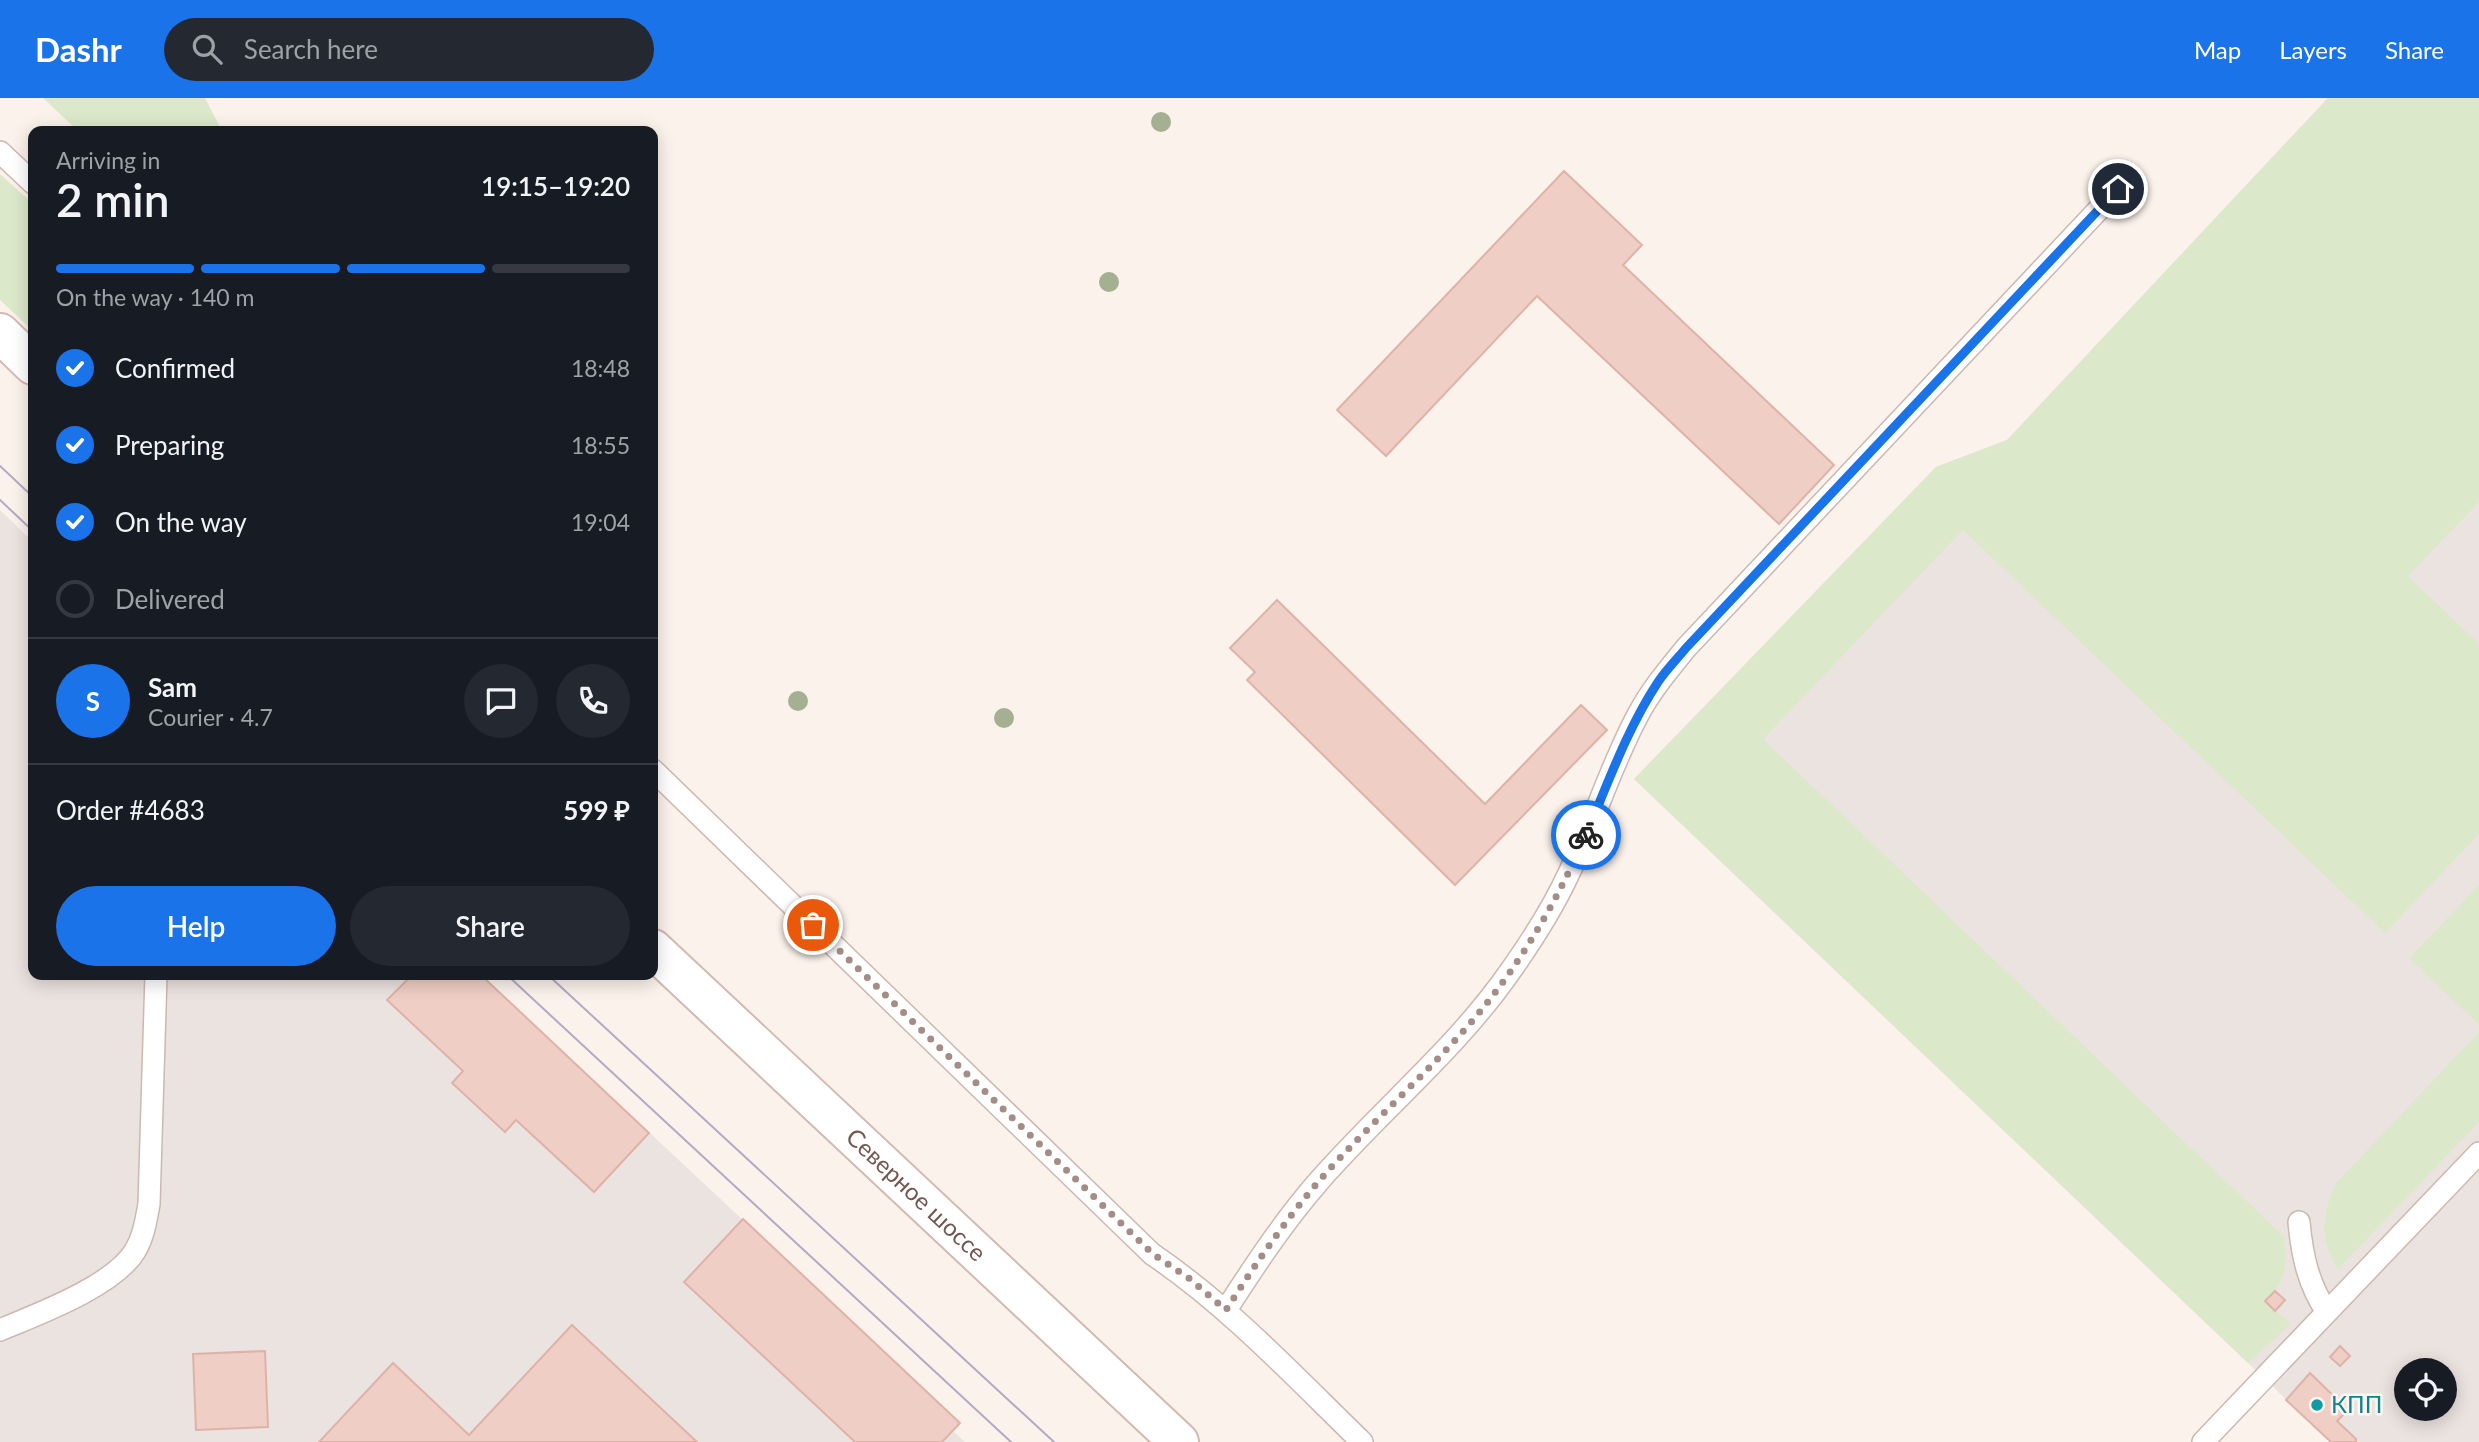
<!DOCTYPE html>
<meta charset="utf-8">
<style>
:root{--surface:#171b24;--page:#242831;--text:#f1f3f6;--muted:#9ea1a6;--line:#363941;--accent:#1a73e8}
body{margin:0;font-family:Lato,sans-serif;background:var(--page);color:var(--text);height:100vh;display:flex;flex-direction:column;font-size:26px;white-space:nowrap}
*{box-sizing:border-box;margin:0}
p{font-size:23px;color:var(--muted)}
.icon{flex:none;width:38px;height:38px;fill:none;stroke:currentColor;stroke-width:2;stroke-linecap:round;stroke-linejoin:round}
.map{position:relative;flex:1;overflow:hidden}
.drawer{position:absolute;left:28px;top:28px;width:630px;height:854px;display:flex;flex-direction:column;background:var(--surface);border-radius:14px;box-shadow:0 4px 18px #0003}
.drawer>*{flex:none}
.controls{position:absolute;left:2394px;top:1260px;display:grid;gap:14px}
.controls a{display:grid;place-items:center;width:63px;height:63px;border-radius:50%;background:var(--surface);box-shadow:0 4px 18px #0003;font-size:35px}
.pin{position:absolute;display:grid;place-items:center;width:60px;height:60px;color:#fff;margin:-30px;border:4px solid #fff;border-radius:50%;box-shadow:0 2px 7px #0007}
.courier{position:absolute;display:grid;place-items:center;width:70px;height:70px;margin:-35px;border:5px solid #1a73e8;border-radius:50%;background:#fff;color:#222;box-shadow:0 2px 9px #0007}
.head em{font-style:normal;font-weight:600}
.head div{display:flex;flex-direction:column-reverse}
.head{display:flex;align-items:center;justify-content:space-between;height:119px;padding:0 28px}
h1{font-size:46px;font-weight:600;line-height:52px}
.bar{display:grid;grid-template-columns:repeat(4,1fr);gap:10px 7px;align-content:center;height:84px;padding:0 28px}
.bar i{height:9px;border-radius:5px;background:var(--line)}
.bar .active{background:var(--accent)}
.bar p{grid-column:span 4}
.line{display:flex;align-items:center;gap:18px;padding:0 28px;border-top:2px solid var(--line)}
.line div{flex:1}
.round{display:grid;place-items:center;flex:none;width:74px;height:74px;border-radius:37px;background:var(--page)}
ol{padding:0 28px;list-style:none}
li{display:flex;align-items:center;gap:21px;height:77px}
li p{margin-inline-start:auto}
li .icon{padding:7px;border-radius:50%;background:var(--accent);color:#fff;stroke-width:4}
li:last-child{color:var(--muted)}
li i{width:38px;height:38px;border:4px solid var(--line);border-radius:50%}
.button{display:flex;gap:14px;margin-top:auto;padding:14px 28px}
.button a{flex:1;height:80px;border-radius:42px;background:var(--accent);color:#fff;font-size:28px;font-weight:600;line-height:80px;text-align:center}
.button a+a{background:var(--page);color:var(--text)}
header{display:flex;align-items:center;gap:42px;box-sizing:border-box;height:98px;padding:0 35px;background:var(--accent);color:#fff}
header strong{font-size:33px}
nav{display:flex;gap:38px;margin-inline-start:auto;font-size:24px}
.search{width:490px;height:63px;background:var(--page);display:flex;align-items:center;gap:18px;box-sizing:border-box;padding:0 24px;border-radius:38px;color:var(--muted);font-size:26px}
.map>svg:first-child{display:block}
.industrial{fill:#ebe3e0;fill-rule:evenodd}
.green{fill:#dce8ca}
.building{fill:#eecec5;stroke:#dfb2a7;stroke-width:2}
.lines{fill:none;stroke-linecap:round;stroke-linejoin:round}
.service-casing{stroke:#ccb8b1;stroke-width:24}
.secondary-casing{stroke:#d1bab2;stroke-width:42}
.service{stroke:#fff;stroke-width:21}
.secondary{stroke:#fff;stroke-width:38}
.tram{stroke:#b3a9c4;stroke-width:2}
.tree{fill:#a5af92}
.done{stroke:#a38d86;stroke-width:7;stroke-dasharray:0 12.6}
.route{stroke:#1a73e8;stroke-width:9}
.culture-dot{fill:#0f9aa8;stroke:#fef6f1;stroke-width:2.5}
.labels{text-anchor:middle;stroke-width:5;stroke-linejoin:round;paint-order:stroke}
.street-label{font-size:24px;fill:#745650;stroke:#fef6f1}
.culture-label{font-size:24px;fill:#0d838f;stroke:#fef6f1;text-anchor:start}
</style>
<header>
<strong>Dashr</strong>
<div class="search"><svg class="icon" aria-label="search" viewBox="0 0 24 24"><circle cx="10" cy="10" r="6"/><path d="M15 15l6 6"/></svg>Search here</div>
<nav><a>Map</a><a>Layers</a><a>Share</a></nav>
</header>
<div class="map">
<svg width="2479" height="1344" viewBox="0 0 2479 1344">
<rect width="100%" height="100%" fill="#fbf2eb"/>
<path class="industrial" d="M2328 0H2479V1344H2331L1634 681 1936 369 2007 342ZM2406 1272H2445V1311H2406Z
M0 412 33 444V877H481L960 1325 953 1333 965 1344H0Z"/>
<path class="green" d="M43 0H205L222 33H78Z
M2328 0H2479V404L2408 478 2479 546V736L2385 835 1963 432 1763 641 2284 1139C2287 1169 2287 1181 2265 1203L2291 1226 2248 1265 1634 681 1936 369 2007 342Z
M0 76 33 106V233L0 202Z
M2479 787V927L2409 860Z
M2479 934V1024L2338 1171C2318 1139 2322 1118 2336 1085Z"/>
<path class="building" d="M1564 73 1642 147 1623 167 1834 367 1779 426 1537 198 1386 358 1337 312Z
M1277 502 1485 706 1581 607 1607 632 1455 787 1247 582 1255 574 1230 550Z
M412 877H481L649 1035 594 1094 516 1022 505 1034 452 985 463 973 387 902Z
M743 1121 960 1325 942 1344H855L684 1184Z
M2275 1193 2285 1202 2275 1213 2265 1203Z
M572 1227 697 1344H319L393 1265 469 1337Z
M2340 1248 2350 1258 2340 1268 2330 1259Z
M265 1253 268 1329 196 1332 193 1256Z
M2310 1275 2348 1312 2337 1323 2356 1341V1344H2331L2286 1302Z"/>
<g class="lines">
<g class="service-casing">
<path id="service" d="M0 54 33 85
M653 672 1152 1156C1230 1209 1294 1278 1362 1344
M2299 1124C2302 1157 2308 1186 2327 1214
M1226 1212C1255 1167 1284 1123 1319 1083 1381 1012 1455 952 1509 875 1531 844 1553 810 1569 775 1595 722 1611 666 1639 615 1652 591 1669 571 1686 550L2118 91
M0 1232C38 1216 114 1188 135 1153 144 1138 146 1122 149 1106L156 877
M2203 1344 2479 1055"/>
</g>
<g class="secondary-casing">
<g id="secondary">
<path d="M0 235 33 267"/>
<path id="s1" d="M653 851 1179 1344"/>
</g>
</g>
<use href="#service" class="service"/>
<use href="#secondary" class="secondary"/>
<path class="tram" d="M0 368 33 399
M0 402 33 433
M507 877 1011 1344
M548 877 1054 1344"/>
</g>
<g class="tree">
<circle cx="1161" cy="24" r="10"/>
<circle cx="1109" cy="184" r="10"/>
<circle cx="798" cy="603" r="10"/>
<circle cx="1004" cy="620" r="10"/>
</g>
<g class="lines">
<path class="done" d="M813 827 1153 1156 1190 1181 1226 1212C1255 1167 1284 1124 1319 1083 1368 1027 1425 978 1473 922 1520 867 1557 803 1586 737"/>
<path class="route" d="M1586 737C1608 685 1627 631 1658 584 1666 572 1677 561 1686 550L2118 91"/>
</g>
<circle class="culture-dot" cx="2317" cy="1307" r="7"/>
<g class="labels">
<g class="street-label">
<text dy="8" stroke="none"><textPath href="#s1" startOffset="360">Северное шоссе</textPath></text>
</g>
<g class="culture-label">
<text x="2331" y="1315">КПП</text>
</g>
</g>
</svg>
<div class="controls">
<a><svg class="icon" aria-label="locate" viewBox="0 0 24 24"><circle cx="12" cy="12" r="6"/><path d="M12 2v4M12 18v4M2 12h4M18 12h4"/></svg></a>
</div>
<div class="pin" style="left:813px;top:827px;background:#ea580c"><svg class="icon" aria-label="bag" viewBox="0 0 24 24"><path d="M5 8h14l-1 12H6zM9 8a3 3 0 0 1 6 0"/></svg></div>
<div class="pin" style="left:2118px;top:91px;background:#1f2937"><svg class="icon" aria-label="home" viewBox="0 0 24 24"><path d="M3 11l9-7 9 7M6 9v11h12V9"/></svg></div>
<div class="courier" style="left:1586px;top:737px"><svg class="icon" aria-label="bike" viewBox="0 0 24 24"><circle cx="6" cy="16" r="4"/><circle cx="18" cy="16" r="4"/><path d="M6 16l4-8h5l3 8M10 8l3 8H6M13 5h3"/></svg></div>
<section class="drawer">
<div class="head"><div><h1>2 min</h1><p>Arriving in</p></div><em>19:15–19:20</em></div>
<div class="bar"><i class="active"></i><i class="active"></i><i class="active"></i><i></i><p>On the way · 140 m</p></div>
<ol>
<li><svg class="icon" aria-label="check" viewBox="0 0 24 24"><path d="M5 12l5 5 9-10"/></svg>Confirmed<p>18:48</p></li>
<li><svg class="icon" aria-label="check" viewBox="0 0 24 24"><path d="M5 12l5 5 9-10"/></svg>Preparing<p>18:55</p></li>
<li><svg class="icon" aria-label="check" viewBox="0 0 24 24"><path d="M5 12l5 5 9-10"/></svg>On the way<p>19:04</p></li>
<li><i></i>Delivered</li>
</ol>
<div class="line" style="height:126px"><b class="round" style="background:var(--accent);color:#fff">S</b><div><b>Sam</b><p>Courier · 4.7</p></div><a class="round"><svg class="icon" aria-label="chat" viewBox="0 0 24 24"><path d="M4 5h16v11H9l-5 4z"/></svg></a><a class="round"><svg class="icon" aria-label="phone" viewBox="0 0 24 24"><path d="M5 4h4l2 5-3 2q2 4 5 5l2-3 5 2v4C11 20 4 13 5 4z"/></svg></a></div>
<div class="line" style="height:91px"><div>Order #4683</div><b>599 ₽</b></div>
<div class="button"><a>Help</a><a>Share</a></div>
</section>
</div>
